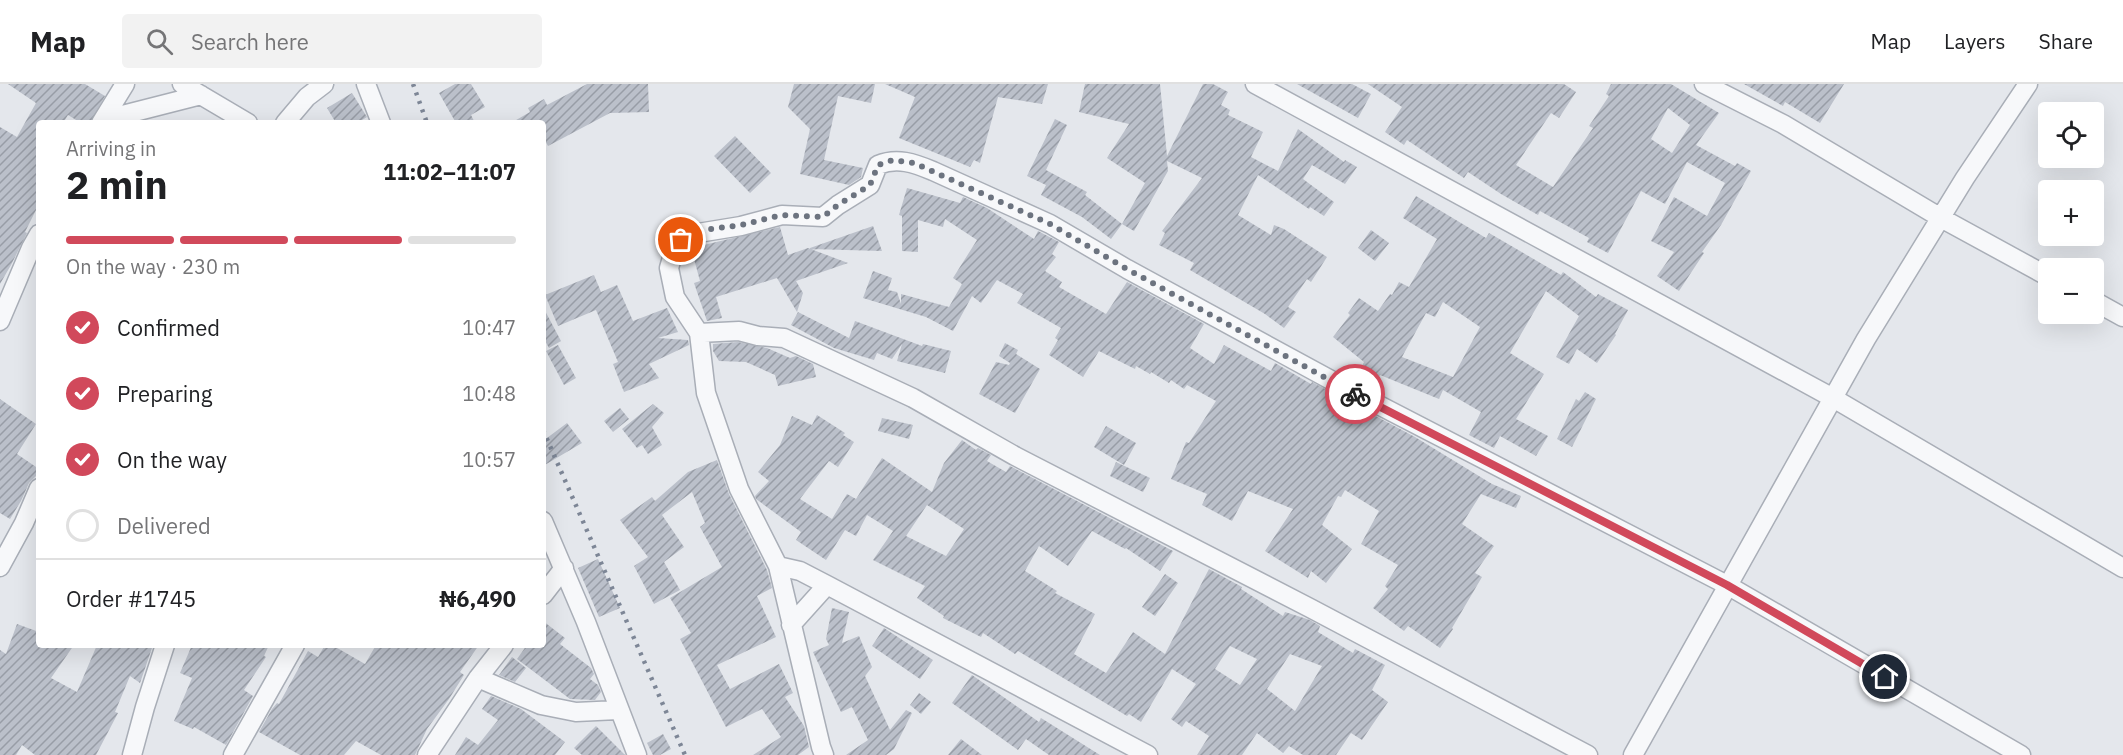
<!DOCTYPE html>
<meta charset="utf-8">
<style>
:root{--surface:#fff;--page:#f2f2f2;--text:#202124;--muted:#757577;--line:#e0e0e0;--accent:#d1495b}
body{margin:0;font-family:"IBM Plex Sans",sans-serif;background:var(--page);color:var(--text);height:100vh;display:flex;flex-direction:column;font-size:22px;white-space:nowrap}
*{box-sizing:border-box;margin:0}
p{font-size:20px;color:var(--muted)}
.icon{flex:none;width:33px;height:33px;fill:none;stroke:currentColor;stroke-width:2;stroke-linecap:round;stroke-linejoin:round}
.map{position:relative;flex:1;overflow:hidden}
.panel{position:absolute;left:36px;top:36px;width:510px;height:528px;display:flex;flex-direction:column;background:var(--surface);border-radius:6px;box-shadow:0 6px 24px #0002}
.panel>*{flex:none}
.fabs{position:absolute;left:2038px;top:18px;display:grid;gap:12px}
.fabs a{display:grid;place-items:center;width:66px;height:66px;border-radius:6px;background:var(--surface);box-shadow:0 6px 24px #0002;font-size:30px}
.pin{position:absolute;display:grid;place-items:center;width:51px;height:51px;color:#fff;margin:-26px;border:3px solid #fff;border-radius:50%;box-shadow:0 2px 6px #0007}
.courier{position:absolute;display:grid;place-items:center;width:60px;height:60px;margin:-30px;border:4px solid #d1495b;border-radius:50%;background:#fff;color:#222;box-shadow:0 2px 8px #0007}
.headline em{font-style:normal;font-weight:800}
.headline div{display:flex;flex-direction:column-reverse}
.headline{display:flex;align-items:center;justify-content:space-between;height:102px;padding:0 30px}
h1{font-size:39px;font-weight:800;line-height:45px}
.bar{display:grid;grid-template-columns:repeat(4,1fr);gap:9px 6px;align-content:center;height:72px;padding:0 30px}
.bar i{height:8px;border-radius:4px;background:var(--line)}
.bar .selected{background:var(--accent)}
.bar p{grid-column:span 4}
.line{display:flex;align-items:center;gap:15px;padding:0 30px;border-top:2px solid var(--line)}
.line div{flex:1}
ol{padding:0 30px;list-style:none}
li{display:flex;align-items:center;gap:18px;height:66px}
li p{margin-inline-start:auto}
li .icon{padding:6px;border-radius:50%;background:var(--accent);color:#fff;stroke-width:4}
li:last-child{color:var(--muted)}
li i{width:33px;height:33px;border:3px solid var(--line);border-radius:50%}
header{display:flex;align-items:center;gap:36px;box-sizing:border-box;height:84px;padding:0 30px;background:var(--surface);border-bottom:2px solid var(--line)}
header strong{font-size:28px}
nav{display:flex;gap:33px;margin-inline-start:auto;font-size:21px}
.search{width:420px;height:54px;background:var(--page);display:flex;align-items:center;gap:15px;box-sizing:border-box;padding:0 21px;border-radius:6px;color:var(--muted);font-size:22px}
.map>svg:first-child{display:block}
.building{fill:url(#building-hatch);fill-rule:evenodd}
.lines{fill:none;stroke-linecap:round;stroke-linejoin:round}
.minor-casing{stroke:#a9aeb7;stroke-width:21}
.minor{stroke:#f7f8fa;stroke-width:18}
.rail{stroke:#7d8696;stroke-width:4.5;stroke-dasharray:3 6;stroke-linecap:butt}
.done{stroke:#6c737f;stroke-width:6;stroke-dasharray:0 10.8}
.route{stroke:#d1495b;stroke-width:8}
</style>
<header>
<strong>Map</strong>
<div class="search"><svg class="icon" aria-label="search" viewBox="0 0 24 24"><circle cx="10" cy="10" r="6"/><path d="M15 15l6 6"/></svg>Search here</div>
<nav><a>Map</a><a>Layers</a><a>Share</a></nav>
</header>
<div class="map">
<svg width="2123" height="671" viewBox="0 0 2123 671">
<defs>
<pattern id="building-hatch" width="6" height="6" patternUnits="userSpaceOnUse" patternTransform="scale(1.5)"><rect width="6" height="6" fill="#bbc0ca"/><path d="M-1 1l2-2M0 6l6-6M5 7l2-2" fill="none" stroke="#989da6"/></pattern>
</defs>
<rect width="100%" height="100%" fill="#e4e7ec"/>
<path class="building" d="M8 0H85L105 12 90 39H81L68 31 63 39H39V120L25 148 27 149 11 181 0 200V43L17 53 36 19Z
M455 0H471L485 23 471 31 475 39H456L439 9Z
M587 0H648L649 28 610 29 548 62 543 53V39H511L530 28 528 24 544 15 547 21Z
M794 0H875L871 19 838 12 824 76 863 84 861 93 849 101 800 90 810 45 788 23Z
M885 0H1048L1042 20 998 13 980 79 974 76 970 83 899 54 915 13Z
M1085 0H1160L1167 72 1203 0H1213L1228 8 1221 21 1230 26 1228 31 1263 48 1251 73 1278 87 1298 45 1344 78 1345 76 1357 83 1345 100 1312 81 1303 95 1334 118 1324 132 1310 123 1309 125 1258 91 1238 131 1271 151 1274 141 1284 145 1327 173 1311 198 1307 195 1288 223 1296 228 1284 244 1265 230 1190 186 1194 179 1159 161 1165 149 1162 147 1202 94 1167 77 1168 87 1134 147 1122 140 1111 155 1082 133 1041 111 1046 101 1027 92 1055 35 1067 41 1046 86 1087 108 1085 111 1122 140 1145 99 1107 74 1129 40 1079 28Z
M1297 0H1352L1371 10 1358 34Z
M1368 0H1564L1576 8 1559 34 1551 29 1516 81 1553 103 1593 44 1589 42 1609 12 1606 10 1611 0H1671L1719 29 1696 61 1735 82 1737 79 1751 87 1721 141 1702 168 1704 169 1679 207 1657 192 1674 168 1651 157 1674 113 1707 132 1725 99 1687 78 1665 120 1641 107 1608 169 1587 158 1589 154 1540 127 1538 131 1501 110 1468 88 1464 94 1407 56 1404 61 1385 48 1402 23ZM1668 24 1690 41 1672 69 1651 55Z
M1744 0H1844L1820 39 1785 18 1783 22Z
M352 9 367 33 357 39H336L327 24Z
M735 52 771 89 750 109 714 72Z
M907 104 960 119 963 113 987 124 1034 155 1038 147 1059 158 1052 170 1056 173 1045 187 1062 198 1059 203 1106 230 1127 198 1204 240 1190 264 1214 280 1224 261 1271 287 1275 279 1311 300 1312 298 1415 353 1492 400 1521 412 1516 424 1481 410 1462 440 1494 462 1475 489 1482 493 1452 544 1453 545 1440 564 1408 542 1404 547 1373 524 1388 505 1385 502 1398 481 1361 460 1379 427 1345 406 1341 413 1338 412 1322 441 1352 465 1326 499 1311 487 1308 494 1265 467 1293 425 1248 407 1232 437 1202 421 1207 410 1171 395 1186 358 1189 359 1216 317 1187 301 1184 305 1171 296 1169 299 1151 288 1150 290 1136 282 1135 285 1099 267 1083 293 1049 271 1058 256 1055 254 1061 244 1017 219 1023 210 997 196 981 219 972 212 953 247 926 233 863 214 873 187 892 194 888 206 897 208 901 220V210L949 223 962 200 953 194 977 156 945 135 943 143 918 136V168L902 167V132L899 131Z
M1416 112 1486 154 1489 149 1561 191 1563 188 1596 213 1598 210 1628 226 1615 250 1616 251 1597 279 1577 265 1569 280 1556 273 1579 232 1546 207 1510 269 1544 290 1516 335 1548 352 1536 372 1500 352 1494 364 1469 351 1481 328 1443 306 1439 315 1380 291 1378 295 1360 286 1364 278 1333 253 1350 231 1348 229 1359 214 1378 227 1390 210 1392 211 1399 198 1409 203 1437 155 1403 134ZM1443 218 1480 243 1453 293 1402 273 1426 229 1435 233Z
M873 142 882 167 810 165V164Z
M780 143 788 171 808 164 848 179 796 197 803 209 797 228 777 194 716 213 722 234 707 237 694 199 700 197 691 164Z
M1371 146 1389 159 1375 177 1358 164Z
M594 191 601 208 617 201 633 237 667 224 678 248 658 254 688 256 689 261 649 280 659 294 624 308 613 280 618 278 596 226 558 242 545 211Z
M543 223 561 257 549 264 543 253Z
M798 228 849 254 855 237 922 262 923 260 951 267 945 289 897 277 902 260 892 275 877 269 874 276 834 264 791 241Z
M738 258 767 264 790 274 796 272 813 280 816 293 778 302 775 291 746 278 719 277 713 267V260Z
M1005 259 1018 266 1016 270 1040 285 1015 329 979 310 996 278 1009 281 1010 279 999 272Z
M558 261 576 294 564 301 546 267Z
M1585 308 1596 315 1572 363 1557 355 1576 315 1579 317Z
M0 315 36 340 17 370 39 385V389L29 399 21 417 10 435 0 429Z
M653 320 664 329 652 343 662 361 648 370 642 361 637 364 622 345Z
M620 324 629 335 613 348 604 337Z
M817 331 845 349 843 351 854 358 838 383 829 377 800 415 832 435 847 410 856 415 882 374 932 408 944 379 962 356 976 366 978 364 991 371 987 377 1006 388 1010 382 1173 467 1160 487 1126 464 1125 465 1092 447 1068 482 1039 462 1025 487 1057 507 1055 509 1095 530 1074 570 1106 589 1133 548 1165 570 1209 485 1242 503 1241 505 1283 532 1285 528 1310 536 1320 542 1318 548 1353 569 1355 565 1385 581 1372 606 1388 618 1362 656 1351 649 1336 671H1303L1289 662 1283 669 1257 649 1242 671H1197L1209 652 1186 637 1182 643 1171 635 1196 600 1172 585 1141 638 1129 630 1127 632 1018 567 1015 570 983 549 981 553 943 534 944 532 917 514 925 502 873 476 893 447 867 431 856 452 845 446 826 476 796 456 801 448 756 415 755 412 769 397 758 388 780 361 792 332 812 341ZM927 421 964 445 946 472 906 452ZM1230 562 1257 575 1240 601 1215 585ZM1290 570 1322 582 1295 627 1267 605Z
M882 334 913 341 909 355 878 347Z
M567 339 582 359 543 382V357Z
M1106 342 1136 359 1124 381 1094 363Z
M717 376 729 410 767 486 772 504 757 512 776 553 717 581 730 605 779 580 793 609 785 613 804 642 809 663 798 671H753L781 653 762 625 726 643 680 555 691 549 670 514 722 483 700 443 705 439 692 408 662 431 684 463 664 478 680 506 654 520 634 482 648 473 620 436 652 413 655 417 688 388Z
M1116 378 1150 394 1143 408 1110 392Z
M598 475 620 524 599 533 578 484Z
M1165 490 1178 499 1155 532 1142 523Z
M832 524 849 528 842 559 859 552 872 583 865 592 890 646 906 626 912 629 894 665 886 671H846L868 656 852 623 841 628 813 568 829 561 826 555Z
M543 537 565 554 560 560 591 584 594 590 590 595 598 601 601 608 595 616 570 615 517 575 527 561H543Z
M17 540 39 548V561H74L51 594 77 608 97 561H153L140 599 130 592 115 628 118 629 96 671H35L22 661 16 671H0V566L6 570Z
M884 544 933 576 920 595 872 562Z
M192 561H269L264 572 266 573 244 606 253 612 226 661 194 643 193 645 174 637 192 594 180 589Z
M325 561H332L365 580 376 561H479L460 588 464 591 449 615 427 645 415 671H381L356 657 344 671H300L259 648 272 625 277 619 279 620 308 567 318 573Z
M512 573 526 584 515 598 499 591Z
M972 591 1039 638 1041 634 1100 671H1049L1026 655 1018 666 952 619Z
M919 609 931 618 921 630 910 621Z
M491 612 521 625 565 658 555 671H455L466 653 478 661 498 636 482 625Z
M596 642 625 671H582L574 664Z
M663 650 671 665 660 671H653L647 659Z
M961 655 982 671H948Z"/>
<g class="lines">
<g class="minor-casing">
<path id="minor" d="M182 0 248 39
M366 0 381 39
M1255 0 1833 314 2123 484
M1704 0 1783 40 1941 134 2049 193
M103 36 201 11
M101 39 125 0
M285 39 307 13 324 0
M2094 217 2123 233
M0 237 31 164 39 150
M699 249 739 247 758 252 784 254 913 314 1015 372 1310 524 1588 671
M543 437 586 538 637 671
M778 482 800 487 827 501 1148 671
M0 483 24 439 39 404
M543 511 564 484
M791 541 827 501
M478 594 541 621 576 628 618 626
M132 671 145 623 165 561
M233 671 295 561
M427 671 478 594 504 561
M824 671 821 663 778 482 739 405 706 309 699 249 675 213 669 184 674 167 681 156 692 150 741 142 782 131 823 133 838 121 870 101 878 81C897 73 914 79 933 87L1050 140 1127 185 1340 301 1727 501 2021 671
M1633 671 1866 255 1965 94 2028 0"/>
</g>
<use href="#minor" class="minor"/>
<path class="rail" d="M413 0 427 39
M543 346 685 671"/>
</g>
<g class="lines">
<path class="done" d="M681 156 692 150 704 146 741 141 782 131 823 133 838 121 870 101 878 81 893 76 914 79 1050 140 1127 185 1355 310"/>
<path class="route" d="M1355 310 1727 501 1885 593"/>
</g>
</svg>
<div class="fabs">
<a><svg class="icon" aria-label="locate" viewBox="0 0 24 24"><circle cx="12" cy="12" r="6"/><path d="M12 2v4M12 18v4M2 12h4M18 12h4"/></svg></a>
<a>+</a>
<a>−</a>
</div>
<div class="pin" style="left:681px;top:156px;background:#ea580c"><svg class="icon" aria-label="bag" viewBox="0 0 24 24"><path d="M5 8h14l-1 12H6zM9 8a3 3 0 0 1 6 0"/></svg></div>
<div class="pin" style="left:1885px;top:593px;background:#1f2937"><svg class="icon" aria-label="home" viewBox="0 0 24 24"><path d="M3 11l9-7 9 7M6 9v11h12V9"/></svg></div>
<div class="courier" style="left:1355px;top:310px"><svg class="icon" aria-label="bike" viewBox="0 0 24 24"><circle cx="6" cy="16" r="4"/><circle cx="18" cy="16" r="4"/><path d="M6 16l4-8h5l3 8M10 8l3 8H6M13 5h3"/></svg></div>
<section class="panel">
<div class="headline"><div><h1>2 min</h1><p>Arriving in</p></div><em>11:02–11:07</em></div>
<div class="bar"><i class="selected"></i><i class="selected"></i><i class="selected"></i><i></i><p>On the way · 230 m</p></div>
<ol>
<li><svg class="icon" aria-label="check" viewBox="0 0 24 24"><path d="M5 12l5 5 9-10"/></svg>Confirmed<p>10:47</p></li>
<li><svg class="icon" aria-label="check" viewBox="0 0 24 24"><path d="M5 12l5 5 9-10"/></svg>Preparing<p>10:48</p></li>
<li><svg class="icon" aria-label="check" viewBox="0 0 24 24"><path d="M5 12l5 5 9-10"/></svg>On the way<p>10:57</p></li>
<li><i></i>Delivered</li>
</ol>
<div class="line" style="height:78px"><div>Order #1745</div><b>₦6,490</b></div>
</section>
</div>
